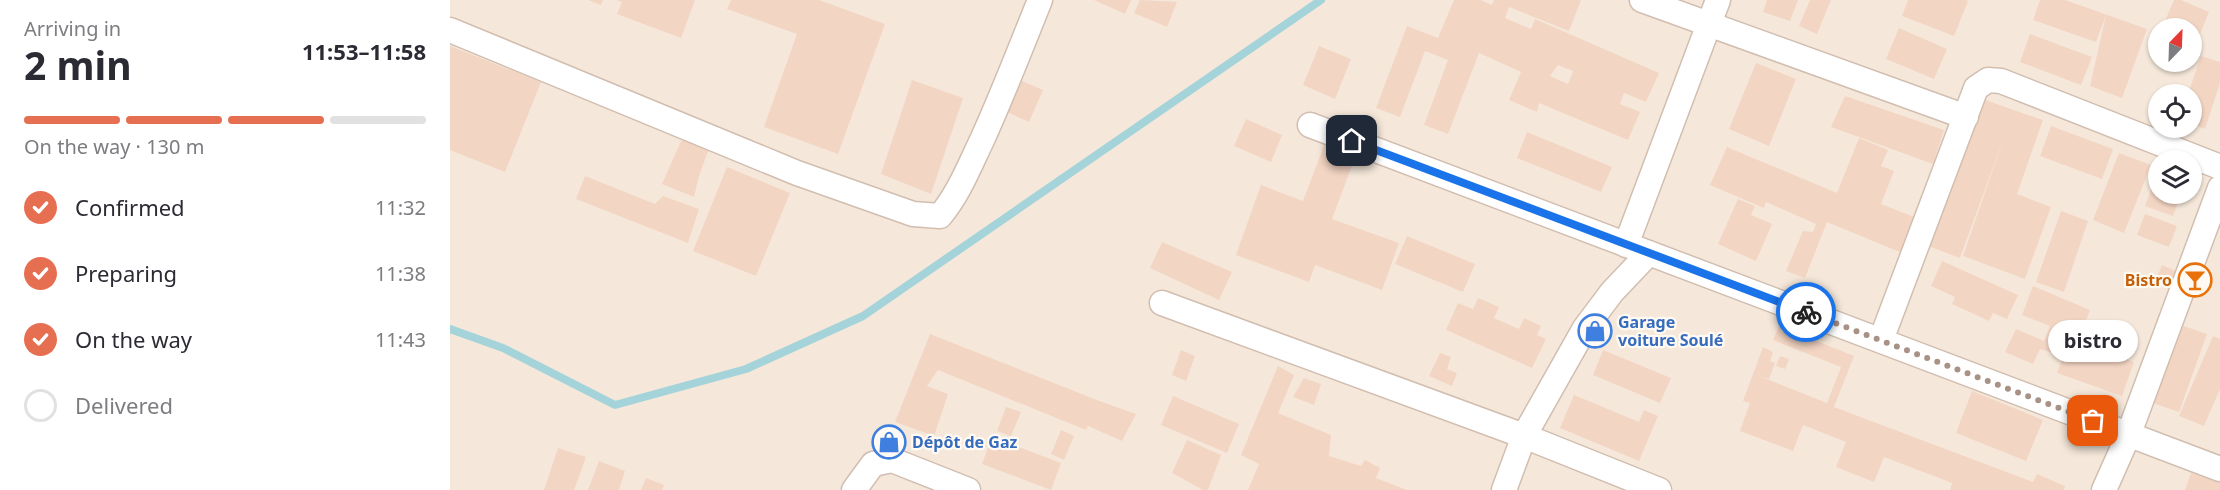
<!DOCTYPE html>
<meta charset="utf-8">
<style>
:root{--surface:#fff;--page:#f7f7f7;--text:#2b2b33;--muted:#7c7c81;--line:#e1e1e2;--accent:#e76f51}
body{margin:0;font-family:"Noto Sans",sans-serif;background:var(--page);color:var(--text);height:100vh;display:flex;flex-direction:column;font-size:22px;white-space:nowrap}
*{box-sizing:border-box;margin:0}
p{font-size:20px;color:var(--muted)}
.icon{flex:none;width:33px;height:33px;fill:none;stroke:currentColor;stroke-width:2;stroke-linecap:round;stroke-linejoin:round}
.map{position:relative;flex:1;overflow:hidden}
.sheet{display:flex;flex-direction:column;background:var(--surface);width:450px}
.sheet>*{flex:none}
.needle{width:39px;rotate:23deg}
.buttons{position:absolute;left:1698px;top:18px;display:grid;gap:12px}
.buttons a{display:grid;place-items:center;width:54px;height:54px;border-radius:50%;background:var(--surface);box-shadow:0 2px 4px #0004;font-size:30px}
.pin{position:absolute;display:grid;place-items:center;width:51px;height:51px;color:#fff;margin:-26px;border-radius:12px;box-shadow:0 3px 9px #0006}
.courier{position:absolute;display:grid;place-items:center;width:60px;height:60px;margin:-30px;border:4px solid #1a73e8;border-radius:50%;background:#fff;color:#222;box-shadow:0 2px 8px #0007}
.bubble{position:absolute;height:42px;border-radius:21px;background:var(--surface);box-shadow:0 2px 4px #0004;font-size:20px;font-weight:700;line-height:42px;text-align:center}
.summary em{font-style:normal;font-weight:700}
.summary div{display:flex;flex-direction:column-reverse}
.summary{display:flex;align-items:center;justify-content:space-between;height:102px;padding:0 24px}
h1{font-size:39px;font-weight:700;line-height:45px}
.bar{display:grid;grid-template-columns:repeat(4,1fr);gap:9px 6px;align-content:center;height:72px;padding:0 24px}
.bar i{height:8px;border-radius:4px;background:var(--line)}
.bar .on{background:var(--accent)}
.bar p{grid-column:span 4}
ol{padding:0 24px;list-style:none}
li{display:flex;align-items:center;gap:18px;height:66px}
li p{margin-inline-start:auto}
li .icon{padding:6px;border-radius:50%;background:var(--accent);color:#fff;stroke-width:4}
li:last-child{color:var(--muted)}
li i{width:33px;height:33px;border:3px solid var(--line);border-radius:50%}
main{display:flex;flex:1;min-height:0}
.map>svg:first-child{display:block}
.residential{fill:#f5e8da;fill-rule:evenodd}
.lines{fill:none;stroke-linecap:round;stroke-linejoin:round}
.stream{stroke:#a5d3da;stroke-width:8}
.building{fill:#f3d5c3;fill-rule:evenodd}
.minor-casing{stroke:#d1beb0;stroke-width:27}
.minor{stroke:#fff;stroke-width:24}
.done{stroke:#a89285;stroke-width:6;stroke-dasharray:0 10.8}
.route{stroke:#1a73e8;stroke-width:8}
.labels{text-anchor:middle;stroke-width:4.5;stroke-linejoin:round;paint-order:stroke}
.food-label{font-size:16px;font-weight:bold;fill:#c56008;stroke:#fffaf3;text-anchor:end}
.shop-label{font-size:16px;font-weight:bold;fill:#366cbe;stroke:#fffaf3;text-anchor:start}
</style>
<main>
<section class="sheet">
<div class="summary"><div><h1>2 min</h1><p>Arriving in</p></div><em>11:53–11:58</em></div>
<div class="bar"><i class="on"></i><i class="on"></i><i class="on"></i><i></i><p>On the way · 130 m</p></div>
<ol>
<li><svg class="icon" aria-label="check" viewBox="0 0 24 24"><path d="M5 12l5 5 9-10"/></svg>Confirmed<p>11:32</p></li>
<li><svg class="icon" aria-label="check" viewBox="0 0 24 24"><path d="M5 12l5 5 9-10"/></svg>Preparing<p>11:38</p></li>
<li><svg class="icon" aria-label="check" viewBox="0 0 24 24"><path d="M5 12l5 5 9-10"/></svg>On the way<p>11:43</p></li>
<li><i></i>Delivered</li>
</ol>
</section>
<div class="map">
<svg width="1770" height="490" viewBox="0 0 1770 490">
<rect width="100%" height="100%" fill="#fdf6ec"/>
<path class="residential" d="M0 0H1770V490H0ZM1708 28H1742V62H1708ZM1708 94H1742V128H1708ZM1708 160H1742V194H1708Z"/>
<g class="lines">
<path class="stream" d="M0 329 53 348 165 405 296 369 413 316 871 0"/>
</g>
<path class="building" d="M138 0H153L151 5Z
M166 0H245L231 38 167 14 172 2Z
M281 0H369L435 24 388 154 314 127 347 34 277 9Z
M644 0H681L675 14Z
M690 0 727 2 717 27 684 13Z
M1004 0H1031L1042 5 1044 0H1131L1119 31 1059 7 1055 18 1081 29 1085 19 1209 73 1196 102 1174 93 1170 104 1190 112 1178 140 1089 103 1087 112 1059 100 1071 72 1029 53 998 134 974 125 998 60 975 51 950 117 926 108 957 26 988 38ZM1108 65 1123 71 1118 84 1100 76Z
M1317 0H1348L1340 21 1313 12Z
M1360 0H1381L1367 34 1349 26Z
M1458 0H1515L1518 1 1504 36 1452 16Z
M1590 0H1615L1697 29 1672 98 1640 86 1656 15 1646 42 1583 20Z
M1724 0H1731L1759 12 1744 49 1742 28H1712Z
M1449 28 1497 49 1484 79 1436 59Z
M1580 34 1642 57 1631 85 1570 62Z
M0 46 91 82 55 172 0 150Z
M869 46 901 59 885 99 853 85Z
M1751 56 1770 62V83L1755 129 1742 124V94H1738Z
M1306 63 1346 79 1319 146 1279 129Z
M563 77 593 90 579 122 550 109Z
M462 80 513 98 481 194 431 174Z
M1395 96 1494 130 1483 164 1381 127Z
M1532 99 1593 120 1567 194 1601 207 1575 279 1513 256 1554 137 1510 258 1478 246Z
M796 119 832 135 821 162 784 146Z
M1601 126 1663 149 1652 179 1590 156Z
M236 130 262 140 249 176 244 197 212 184Z
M1077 132 1162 167 1151 192 1067 158Z
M1409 138 1438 150 1431 166 1444 171 1431 204 1467 218 1452 253 1377 222 1355 278 1336 271 1353 231 1363 232 1366 224 1316 202 1314 208 1260 185 1277 147 1387 193Z
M875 143 906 155 882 219 949 243 932 290 865 265 859 282 786 255 811 185 853 201Z
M1669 153 1701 165 1674 233 1643 220Z
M277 167 340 193 306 276 243 251Z
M1708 171V194H1731L1723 216 1695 206Z
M135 176 205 204 213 196 249 209 238 243 126 199Z
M1288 199 1305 206 1301 215 1322 224 1306 261 1268 244Z
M1611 211 1638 221 1614 292 1586 282Z
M1695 214 1727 226 1719 247 1687 235Z
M957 236 1025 264 1013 292 945 264Z
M712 242 782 272 769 300 700 268Z
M1492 261 1568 295 1557 319 1543 313 1539 321 1502 304 1505 297 1481 286Z
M1712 265 1728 272 1720 290 1705 282Z
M1583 286 1640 310 1628 341 1684 362 1672 396 1607 373 1615 351 1605 347 1603 353 1590 349 1583 364 1555 352 1566 329 1594 341 1600 326 1572 315Z
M1028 298 1049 307 1044 318 1069 329 1074 318 1091 326 1087 335 1096 339 1082 368 996 330 1008 303 1023 309Z
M1725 323 1757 334 1729 412 1697 401Z
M1329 326 1404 356 1384 407 1583 482 1587 474 1615 486 1614 490H1500L1502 483 1434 457 1424 482 1386 467 1396 442 1353 425 1343 451 1290 431 1300 403 1293 401 1313 347 1323 352 1320 361 1325 363 1319 379 1309 376 1377 403 1391 367 1323 340Z
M480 334 652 402 686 414 672 441 638 426 636 430 488 370 477 386 498 394 484 436 445 422Z
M1763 336 1770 339V389L1754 426 1729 416Z
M731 350 745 356 736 381 722 375Z
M1153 350 1221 378 1210 403 1143 375Z
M990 353 1001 357 997 369 1007 373 1002 386 979 376Z
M1330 356 1339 359 1335 369 1326 366Z
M828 366 844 375 828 413 881 435 879 456 911 466 915 460 930 468 926 478 957 490H798L809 464 791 455Z
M854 378 871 384 864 405 843 397Z
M1522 391 1593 420 1576 461 1506 433Z
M1124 395 1189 422 1194 410 1208 416 1189 461 1110 428Z
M723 396 789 424 777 453 711 425Z
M556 407 571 412 561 436 547 431Z
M611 430 624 436 614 460 601 454Z
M542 437 611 463 601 490 532 464Z
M737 440 771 455 758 490H753L722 473Z
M108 448 136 457 124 490H94Z
M149 461 175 471 169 490H138Z
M1741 473 1770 483V490H1735Z
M196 478 214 485 212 490H191Z"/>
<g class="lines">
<g class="minor-casing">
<path id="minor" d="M1192 0 1516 117
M0 30 347 173 463 214 490 216C509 193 519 167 532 140 553 94 571 47 590 0
M860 125 1770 469
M1176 245 1268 0
M712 303 1074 436 1209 490
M1431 340 1526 88 1538 80 1551 81 1770 167
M404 490 423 464 442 460 518 490
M1054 490 1074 436 1135 328 1162 292 1199 253
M1654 490 1678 436 1770 188"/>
</g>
<use href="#minor" class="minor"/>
</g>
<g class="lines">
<path class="done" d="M1356 312 1643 421"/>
<path class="route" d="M902 141 1356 312"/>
</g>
<defs>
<g id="bar-ring" transform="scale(1.725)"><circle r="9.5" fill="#fffaf3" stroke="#e8710a" stroke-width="1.5"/><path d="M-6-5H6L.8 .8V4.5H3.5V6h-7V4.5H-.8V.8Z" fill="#e8710a"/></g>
<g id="shop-ring" transform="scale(1.725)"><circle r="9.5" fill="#fffaf3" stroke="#3f7fe0" stroke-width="1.5"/><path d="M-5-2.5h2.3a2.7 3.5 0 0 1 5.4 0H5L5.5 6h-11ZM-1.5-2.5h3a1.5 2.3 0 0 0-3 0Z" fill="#3f7fe0"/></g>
</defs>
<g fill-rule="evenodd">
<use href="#bar-ring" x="1745" y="280"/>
<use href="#shop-ring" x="1145" y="331"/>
<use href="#shop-ring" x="439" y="442"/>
</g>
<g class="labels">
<g class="food-label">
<text x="1722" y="286">Bistro</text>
</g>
<g class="shop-label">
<text x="1168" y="328">Garage<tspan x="1168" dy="18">voiture Soulé</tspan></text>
<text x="462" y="448">Dépôt de Gaz</text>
</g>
</g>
</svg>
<div class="buttons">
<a><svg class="needle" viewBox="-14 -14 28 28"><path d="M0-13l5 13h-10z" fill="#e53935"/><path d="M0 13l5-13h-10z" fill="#7c7c81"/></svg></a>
<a><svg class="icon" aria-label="locate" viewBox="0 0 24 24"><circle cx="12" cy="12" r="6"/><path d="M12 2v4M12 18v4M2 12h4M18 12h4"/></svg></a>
<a><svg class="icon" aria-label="layers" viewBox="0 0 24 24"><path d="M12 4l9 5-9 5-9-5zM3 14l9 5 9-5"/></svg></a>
</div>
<div class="pin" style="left:1643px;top:421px;background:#ea580c"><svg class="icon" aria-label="bag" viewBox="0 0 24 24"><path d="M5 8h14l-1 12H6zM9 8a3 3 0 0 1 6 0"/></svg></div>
<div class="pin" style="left:902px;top:141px;background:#1f2937"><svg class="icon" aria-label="home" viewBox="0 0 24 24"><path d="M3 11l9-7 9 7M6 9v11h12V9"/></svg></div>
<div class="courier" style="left:1356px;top:312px"><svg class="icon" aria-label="bike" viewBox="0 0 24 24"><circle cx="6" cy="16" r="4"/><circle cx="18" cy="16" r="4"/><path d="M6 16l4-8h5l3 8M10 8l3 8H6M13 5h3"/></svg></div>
<div class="bubble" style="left:1598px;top:320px;width:90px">bistro</div>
</div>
</main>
